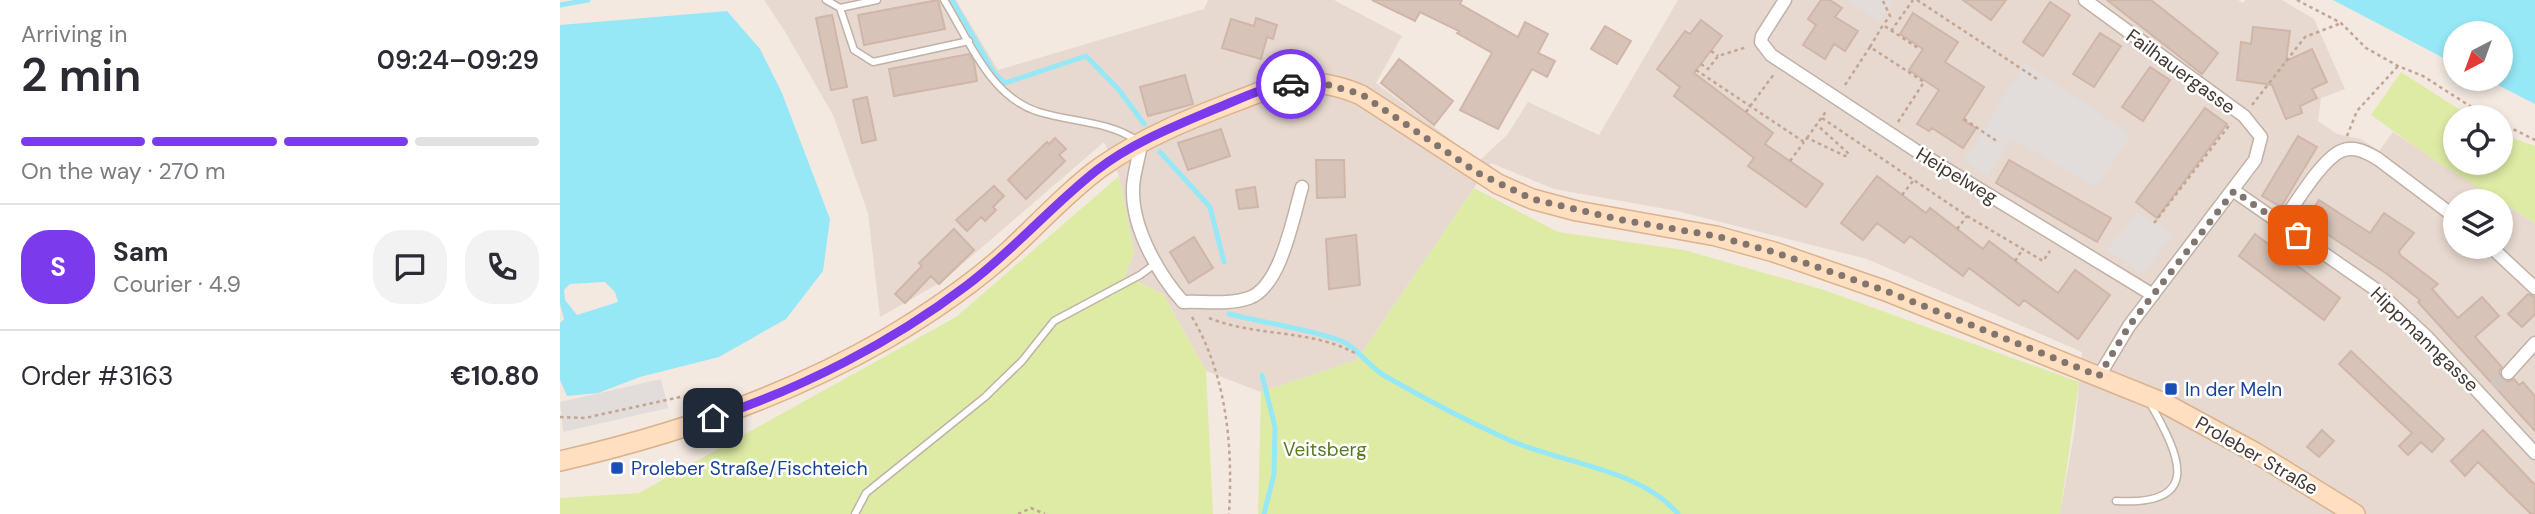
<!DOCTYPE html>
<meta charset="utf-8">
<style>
:root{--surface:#fff;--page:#f2f2f3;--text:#2b2b33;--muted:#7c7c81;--line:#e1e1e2;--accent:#7c3aed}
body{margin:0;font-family:"DM Sans",sans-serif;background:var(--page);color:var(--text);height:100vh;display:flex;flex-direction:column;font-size:26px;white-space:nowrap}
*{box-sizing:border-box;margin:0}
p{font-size:23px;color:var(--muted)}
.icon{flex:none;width:38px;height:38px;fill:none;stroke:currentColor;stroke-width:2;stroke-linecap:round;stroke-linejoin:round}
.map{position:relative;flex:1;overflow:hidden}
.sheet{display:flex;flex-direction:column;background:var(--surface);width:560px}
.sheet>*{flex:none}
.needle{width:46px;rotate:221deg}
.buttons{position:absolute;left:1883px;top:21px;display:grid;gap:14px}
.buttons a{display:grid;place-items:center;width:70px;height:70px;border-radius:50%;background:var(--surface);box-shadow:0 4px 10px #0003;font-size:35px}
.pin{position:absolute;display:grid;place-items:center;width:60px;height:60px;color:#fff;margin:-30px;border-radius:14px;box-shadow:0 4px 10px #0006}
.courier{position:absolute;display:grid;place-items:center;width:70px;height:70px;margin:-35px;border:5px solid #7c3aed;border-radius:50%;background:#fff;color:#222;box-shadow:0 2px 9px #0007}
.summary em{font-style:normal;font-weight:600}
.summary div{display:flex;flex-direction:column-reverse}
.summary{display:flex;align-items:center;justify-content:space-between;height:119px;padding:0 21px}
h1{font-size:46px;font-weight:600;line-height:52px}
.bar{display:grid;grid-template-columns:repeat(4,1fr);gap:10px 7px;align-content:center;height:84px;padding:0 21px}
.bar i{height:9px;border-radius:5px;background:var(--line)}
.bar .active{background:var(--accent)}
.bar p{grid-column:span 4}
.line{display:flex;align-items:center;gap:18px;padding:0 21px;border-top:2px solid var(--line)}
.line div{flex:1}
.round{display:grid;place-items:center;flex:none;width:74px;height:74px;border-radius:28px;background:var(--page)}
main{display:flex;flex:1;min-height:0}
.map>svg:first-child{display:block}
.residential{fill:#e7d9cf}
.green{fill:#deeba5}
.parking{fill:#e2dddb}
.water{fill:#96e8f6;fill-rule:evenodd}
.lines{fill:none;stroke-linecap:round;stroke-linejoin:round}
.stream{stroke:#96e8f6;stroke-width:5}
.building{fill:#d8c3b9;stroke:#d0b6a8;stroke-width:2}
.minor-tunnel{stroke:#d0c6be;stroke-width:12;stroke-dasharray:12 6;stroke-linecap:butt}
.service-casing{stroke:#c1b1a6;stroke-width:9}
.minor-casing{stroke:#c1b1a6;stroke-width:15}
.secondary-casing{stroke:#dab28e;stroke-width:22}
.path{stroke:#c2a593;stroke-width:2.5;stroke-dasharray:3.5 3.5;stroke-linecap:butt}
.service{stroke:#fff;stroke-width:6}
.minor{stroke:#fff;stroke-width:12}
.secondary{stroke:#ffdfbf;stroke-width:19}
.done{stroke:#81766f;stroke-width:7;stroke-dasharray:0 12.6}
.route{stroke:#7c3aed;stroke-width:9}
.transit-dot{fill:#1a4fb4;stroke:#fff;stroke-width:2.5}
.labels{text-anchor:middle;stroke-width:5;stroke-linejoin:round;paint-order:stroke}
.street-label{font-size:19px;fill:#443832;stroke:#fff}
.transit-label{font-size:19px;fill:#164399;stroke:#fff;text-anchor:start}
.park-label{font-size:19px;fill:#5a7a21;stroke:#fff}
</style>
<main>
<section class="sheet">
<div class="summary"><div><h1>2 min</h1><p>Arriving in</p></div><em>09:24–09:29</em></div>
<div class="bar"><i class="active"></i><i class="active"></i><i class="active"></i><i></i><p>On the way · 270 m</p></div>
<div class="line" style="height:126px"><b class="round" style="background:var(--accent);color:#fff">S</b><div><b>Sam</b><p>Courier · 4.9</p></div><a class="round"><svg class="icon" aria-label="chat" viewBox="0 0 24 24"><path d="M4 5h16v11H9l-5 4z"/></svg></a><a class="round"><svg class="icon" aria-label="phone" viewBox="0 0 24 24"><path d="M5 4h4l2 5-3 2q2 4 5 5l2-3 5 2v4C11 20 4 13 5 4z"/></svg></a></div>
<div class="line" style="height:91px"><div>Order #3163</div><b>€10.80</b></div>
</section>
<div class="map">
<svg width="1975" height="514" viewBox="0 0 1975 514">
<rect width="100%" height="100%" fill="#f3e9e1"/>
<path class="residential" d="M204 0H396L438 70 644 9 648 0H774L842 36 816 83 919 161 947 135 968 102 1039 135 1118 0H1678L1683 3 1686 0H1722L1754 19 1785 89 1761 98 1758 121 1777 134 1801 139 1819 151 1833 132 1940 201H1895V247H1941V202L1975 223V514H1500L1515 428 1522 352 1307 259 1117 211 994 189 931 163 797 360 701 392 646 371 603 294 565 276 574 252 559 176 544 142 383 281 320 317 308 213 273 115 224 30Z"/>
<path class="green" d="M1841 72 1911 117H1895V163H1941V134L1975 146V223L1874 160 1811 115Z
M559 176 574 252 565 276 603 294 646 371 653 514H0V498L79 493 396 317Z
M914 188 998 232 1124 250 1264 290 1519 382 1500 514H698L701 392 797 360Z"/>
<path class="parking" d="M1287 0H1334L1319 22Z
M1465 63 1571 135 1536 187 1451 139 1428 176 1404 161Z
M1577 212 1613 235 1582 273 1547 250Z
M101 379 108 408 3 432 0 402Z"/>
<path class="water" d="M1773 0H1975V104L1926 79H1941V33H1895V64Z
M167 11 200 49 222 93 270 219 263 271 226 319 159 357 80 377 38 393 7 396 0 380V323L4 319 0 304V25ZM45 282 55 292 58 302 17 315 5 300 4 290 10 284Z"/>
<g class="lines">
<path class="stream" d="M392 0 434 73 445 83 526 56 559 90 584 124
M0 5 28 0
M600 152 650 207 664 262
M669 314C705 323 744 328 779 340 796 346 809 367 825 376 865 399 907 421 949 440 1001 463 1081 469 1118 514
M702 375 715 427 714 474 704 514"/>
</g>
<path class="building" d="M378 0 385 29 304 45 298 15Z
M812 0H902L900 4 958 37 965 22 988 34 978 53 995 61 987 77 972 69 938 129 900 110 932 53 897 33 899 31 860 12 855 21Z
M1261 0H1270L1282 8 1275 17 1298 31 1285 51 1274 44 1265 59 1243 45 1256 25 1248 19Z
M1403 0H1446L1431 20Z
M1547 0H1591L1658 53 1642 74Z
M1490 2 1510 15 1483 56 1463 42Z
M1353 13 1398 42 1385 62 1424 87 1403 120 1416 128 1403 148 1372 128 1369 131 1357 124 1379 90 1349 70 1363 49 1340 34Z
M272 15 287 87 271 90 256 18Z
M696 18 717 25 713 39 707 37 701 59 662 48 671 19 694 26Z
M1141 20 1162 36 1134 73 1213 133 1205 144 1263 184 1246 207 1188 166 1194 158 1114 96 1120 87 1097 69 1125 31 1130 34Z
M1045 26 1071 41 1057 64 1031 49Z
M1693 27 1730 31 1726 61 1752 49 1767 82 1752 89 1757 98 1740 106 1742 113 1726 119 1712 85 1677 80 1681 42 1691 44Z
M1540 33 1561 46 1534 87 1513 74Z
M409 54 414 62 417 81 334 96 329 69Z
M839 59 893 101 874 125 821 83Z
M1590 67 1610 80 1583 121 1562 107Z
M625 75 633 104 588 116 580 87Z
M307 97 316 140 302 143 293 100Z
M1645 108 1667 124 1597 218 1576 202Z
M661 129 670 156 628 170 618 143Z
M1738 136 1757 147 1721 207 1702 196Z
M495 138 506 149 499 155 505 161 466 199 448 180 487 142 489 144Z
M756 160H784L785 197 757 198Z
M1449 160 1551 218 1537 242 1436 183Z
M1317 176 1366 213 1370 208 1423 249 1429 241 1498 293 1515 270 1550 295 1518 339 1464 300 1459 306 1409 268 1403 276 1350 236 1344 243 1317 223 1303 240 1281 223Z
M434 186 444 196 433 207 436 210 425 221 421 217 407 231 396 220Z
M695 187 698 207 679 209 676 190Z
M1759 200 1810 233 1824 213 1854 233 1839 251 1840 255 1878 284 1872 289 1898 318 1922 297 1939 316 1915 337 1942 367 1939 372 1942 379 1947 382 1954 379 1959 385 1963 382 1975 396V431L1858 302 1860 300 1827 274 1746 220Z
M394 229 414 250 379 284 371 276 345 303 335 294 362 266 359 263Z
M1695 234 1780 298 1764 320 1679 256Z
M796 235 800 285 769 289 766 239Z
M634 237 653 268 629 283 610 252Z
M1968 294 1975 297V314L1962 327 1948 314Z
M1791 351 1884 439 1872 452 1861 442 1848 455 1839 446 1852 433 1779 364Z
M1762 430 1774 441 1759 457 1747 447Z
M1923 430 1975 485V514H1971L1918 462 1905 476 1891 461Z"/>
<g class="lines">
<path class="minor-tunnel" d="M1934 387 1948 373"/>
<g class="service-casing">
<path id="service" d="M266 0 280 8 294 50 313 62 409 41
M384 0C409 40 430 97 479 112 511 122 548 121 576 140
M280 8 317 0
M1556 501C1644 506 1620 456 1590 403
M295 514 306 493 425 397 462 361 494 321 580 275 595 264"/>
</g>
<g class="minor-casing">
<path id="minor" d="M1225 0 1202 36 1201 42 1211 55 1355 150 1593 295
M1525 0 1684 116 1701 137 1695 160 1569 326 1539 376
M581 143C579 160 572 177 573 192 573 230 599 275 623 302 644 301 669 305 689 298 721 287 733 217 742 187
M1674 191 1815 289 1868 338 1975 453
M1721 224C1735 205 1761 160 1781 151 1794 145 1808 153 1818 159L1895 217
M1931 247 1975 288
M1948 373 1975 343"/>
</g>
<g class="secondary-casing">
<path id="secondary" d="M0 461C114 435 224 398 326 339 370 313 413 284 451 249 480 222 508 191 541 167 582 138 631 118 679 100 693 95 708 88 724 84 749 79 778 85 801 95L938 184 972 199 1017 211 1156 236 1214 252 1326 291 1604 403 1696 453 1795 514"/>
</g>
<path class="path" d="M1357 0 1477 79
M1737 0 1781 23 1806 48 1838 66 1863 76 1927 117
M1323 1 1330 16 1323 25
M1331 31 1353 0
M1310 47 1323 25 1358 48
M1151 51 1158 56
M1141 64 1148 69 1158 56 1187 47
M1136 70 1244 142 1247 138 1285 156 1289 154 1257 125
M1285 85 1310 47 1364 82 1338 122
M1692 105 1745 37 1779 24
M1186 112 1214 74
M1262 118 1407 216 1483 261 1490 251
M1404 119 1438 142
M1941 123 1975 140
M1787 136 1797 111 1838 66
M1247 138 1267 110
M1230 161 1244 142
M1342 195 1354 180
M1594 223 1671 123
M1397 229 1407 216
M1455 261 1463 249
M632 317C667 376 673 447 669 514
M649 318C696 337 750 329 795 353
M0 417 25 418 156 389
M458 514 471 508 485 514"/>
<use href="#service" class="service"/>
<use href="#minor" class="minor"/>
<use href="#secondary" class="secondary"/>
</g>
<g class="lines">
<path class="done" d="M731 84H765L801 94 918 173 972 199 1062 220 1156 236 1214 252 1326 291 1539 376 1569 326 1674 191 1738 235"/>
<path class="route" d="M153 418C242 388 331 343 406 286 453 251 491 206 537 170 572 143 615 126 655 109 678 100 706 85 731 84"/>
</g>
<g class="transit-dot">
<rect x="1604" y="382" width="14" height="14" rx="3.5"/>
<rect x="50" y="461" width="14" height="14" rx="3.5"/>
</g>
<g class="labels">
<g class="street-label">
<text transform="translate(1621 71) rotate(36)" y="7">Failhauergasse</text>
<text transform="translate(1397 175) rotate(31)" y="7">Heipelweg</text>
<text transform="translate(1865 339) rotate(44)" y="7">Hippmanngasse</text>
<text transform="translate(1697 455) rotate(30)" y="7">Proleber Straße</text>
</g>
<g class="transit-label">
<text x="1625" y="396">In der Meln</text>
<text x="71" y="475">Proleber Straße/Fischteich</text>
</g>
<g class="park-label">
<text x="765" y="456">Veitsberg</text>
</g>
</g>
</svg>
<div class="buttons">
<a><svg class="needle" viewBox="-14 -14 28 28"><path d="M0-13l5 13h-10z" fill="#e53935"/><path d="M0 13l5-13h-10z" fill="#7c7c81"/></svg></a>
<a><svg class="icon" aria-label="locate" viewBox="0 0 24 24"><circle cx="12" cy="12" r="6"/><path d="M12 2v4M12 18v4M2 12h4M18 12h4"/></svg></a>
<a><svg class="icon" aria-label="layers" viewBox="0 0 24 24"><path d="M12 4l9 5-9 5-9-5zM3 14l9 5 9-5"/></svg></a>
</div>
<div class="pin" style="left:1738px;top:235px;background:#ea580c"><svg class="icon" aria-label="bag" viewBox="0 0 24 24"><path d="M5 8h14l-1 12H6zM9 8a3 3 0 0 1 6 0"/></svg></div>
<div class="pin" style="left:153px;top:418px;background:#1f2937"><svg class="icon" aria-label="home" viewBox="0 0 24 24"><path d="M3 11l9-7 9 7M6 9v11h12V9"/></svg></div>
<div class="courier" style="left:731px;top:84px"><svg class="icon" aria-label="car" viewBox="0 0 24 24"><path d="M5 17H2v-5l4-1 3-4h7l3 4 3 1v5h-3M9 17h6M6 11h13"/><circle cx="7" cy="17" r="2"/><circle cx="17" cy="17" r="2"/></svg></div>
</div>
</main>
